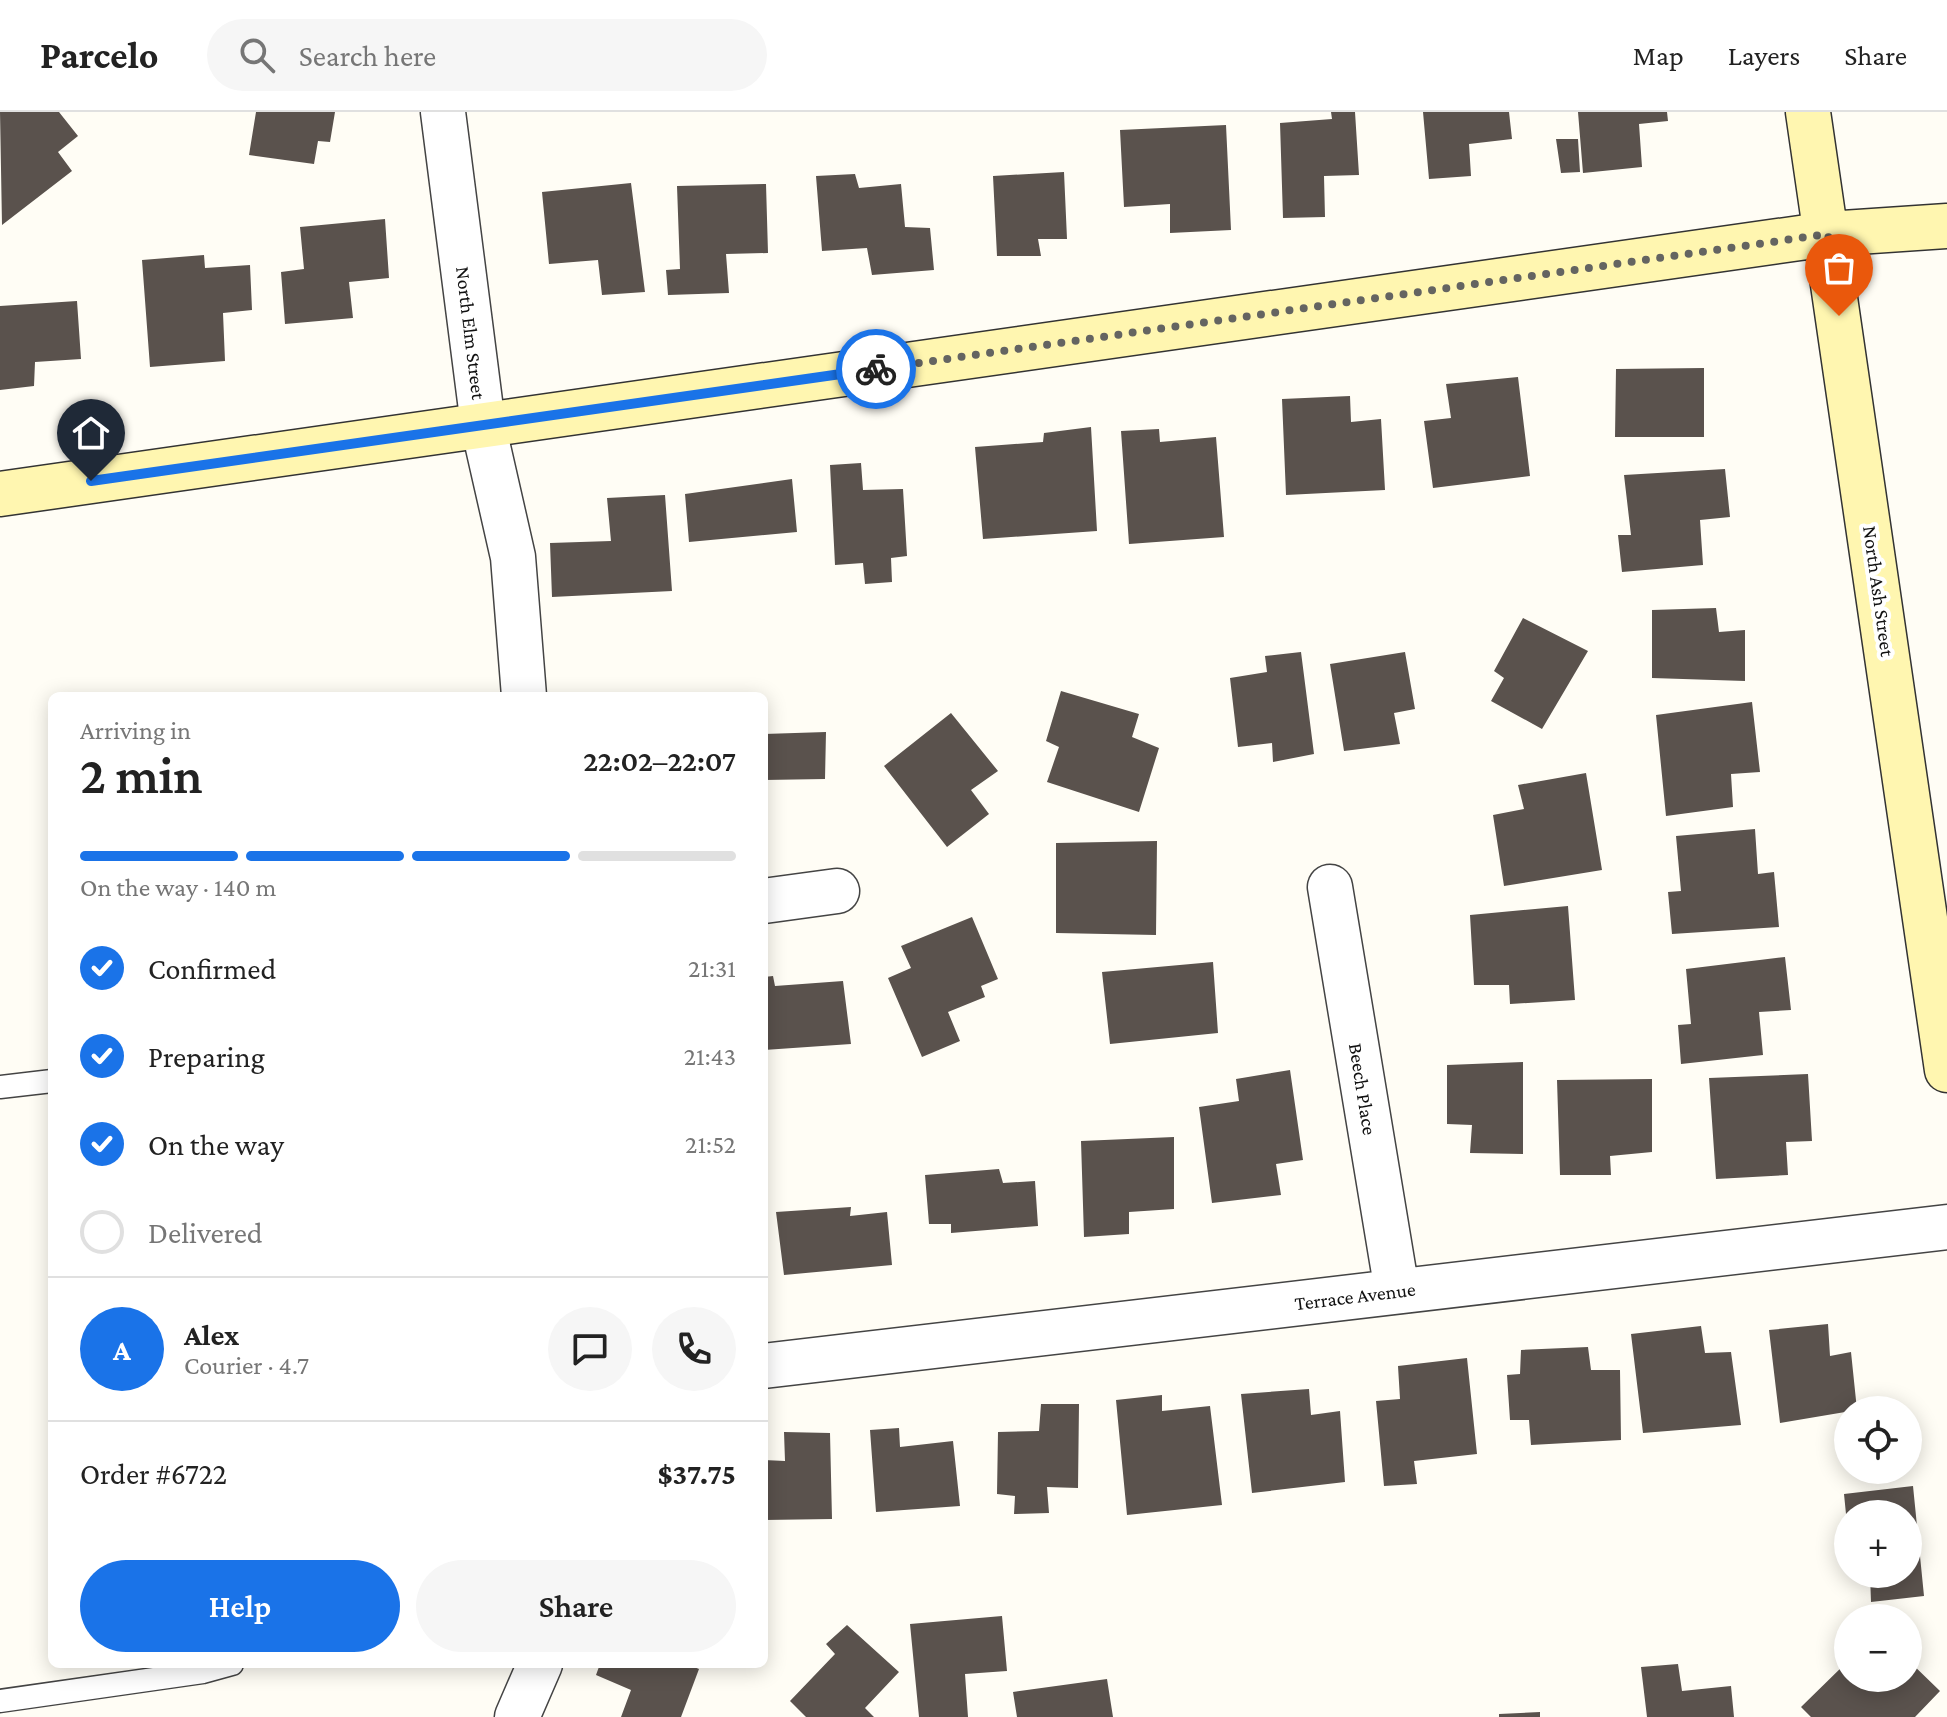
<!DOCTYPE html>
<meta charset="utf-8">
<style>
:root{--surface:#fff;--page:#f6f6f6;--text:#222;--muted:#767676;--line:#e0e0e0;--accent:#1a73e8}
body{margin:0;font-family:"Crimson Pro",serif;background:var(--page);color:var(--text);height:100vh;display:flex;flex-direction:column;font-size:30px;white-space:nowrap}
*{box-sizing:border-box;margin:0}
p{font-size:26px;color:var(--muted)}
.icon{flex:none;width:44px;height:44px;fill:none;stroke:currentColor;stroke-width:2;stroke-linecap:round;stroke-linejoin:round}
.map{position:relative;flex:1;overflow:hidden}
.drawer{position:absolute;left:48px;top:580px;width:720px;height:976px;display:flex;flex-direction:column;background:var(--surface);border-radius:12px;box-shadow:0 4px 20px #0003}
.drawer>*{flex:none}
.fabs{position:absolute;left:1834px;top:1284px;display:grid;gap:16px}
.fabs a{display:grid;place-items:center;width:88px;height:88px;border-radius:50%;background:var(--surface);box-shadow:0 4px 20px #0003;font-size:40px}
.pin{position:absolute;display:grid;place-items:center;width:68px;height:68px;color:#fff;margin:-82px -34px;border-radius:50% 50% 50% 0;rotate:-45deg;box-shadow:0 0 8px #0007}
.pin .icon{rotate:45deg}
.courier{position:absolute;display:grid;place-items:center;width:80px;height:80px;margin:-40px;border:6px solid #1a73e8;border-radius:50%;background:#fff;color:#222;box-shadow:0 2px 10px #0007}
.overview em{font-style:normal;font-weight:600}
.overview div{display:flex;flex-direction:column-reverse}
.overview{display:flex;align-items:center;justify-content:space-between;height:136px;padding:0 32px}
h1{font-size:52px;font-weight:600;line-height:60px}
.bar{display:grid;grid-template-columns:repeat(4,1fr);gap:12px 8px;align-content:center;height:96px;padding:0 32px}
.bar i{height:10px;border-radius:6px;background:var(--line)}
.bar .active{background:var(--accent)}
.bar p{grid-column:span 4}
.line{display:flex;align-items:center;gap:20px;padding:0 32px;border-top:2px solid var(--line)}
.line div{flex:1}
.round{display:grid;place-items:center;flex:none;width:84px;height:84px;border-radius:42px;background:var(--page)}
ol{padding:0 32px;list-style:none}
li{display:flex;align-items:center;gap:24px;height:88px}
li p{margin-inline-start:auto}
li .icon{padding:8px;border-radius:50%;background:var(--accent);color:#fff;stroke-width:4}
li:last-child{color:var(--muted)}
li i{width:44px;height:44px;border:4px solid var(--line);border-radius:50%}
.button{display:flex;gap:16px;margin-top:auto;padding:16px 32px}
.button a{flex:1;height:92px;border-radius:48px;background:var(--accent);color:#fff;font-size:32px;font-weight:600;line-height:92px;text-align:center}
.button a+a{background:var(--page);color:var(--text)}
header{display:flex;align-items:center;gap:48px;box-sizing:border-box;height:112px;padding:0 40px;background:var(--surface);border-bottom:2px solid var(--line)}
header strong{font-size:38px}
nav{display:flex;gap:44px;margin-inline-start:auto;font-size:28px}
.search{width:560px;height:72px;background:var(--page);display:flex;align-items:center;gap:20px;box-sizing:border-box;padding:0 28px;border-radius:44px;color:var(--muted);font-size:30px}
.map>svg:first-child{display:block}
.building{fill:#5a524d}
.lines{fill:none;stroke-linecap:round;stroke-linejoin:round}
.lane-casing{stroke:#444;stroke-width:25}
.street-casing{stroke:#444;stroke-width:47}
.secondary-casing{stroke:#333;stroke-width:47}
.lane{stroke:#fff;stroke-width:22}
.street{stroke:#fff;stroke-width:44}
.secondary{stroke:#fff6b0;stroke-width:44}
.done{stroke:#646461;stroke-width:8;stroke-dasharray:0 14.4}
.route{stroke:#1a73e8;stroke-width:10}
.labels{text-anchor:middle;stroke-width:8;stroke-linejoin:round;paint-order:stroke}
.street-label{font-size:20px;fill:#111;stroke:#fff}
</style>
<header>
<strong>Parcelo</strong>
<div class="search"><svg class="icon" aria-label="search" viewBox="0 0 24 24"><circle cx="10" cy="10" r="6"/><path d="M15 15l6 6"/></svg>Search here</div>
<nav><a>Map</a><a>Layers</a><a>Share</a></nav>
</header>
<div class="map">
<svg width="1947" height="1605" viewBox="0 0 1947 1605">
<rect width="100%" height="100%" fill="#fffdf5"/>
<path class="building" d="M0 0H59L78 24 58 40 72 59 2 113Z
M256 0H335L330 30 318 29 314 52 249 43Z
M1331 0H1355L1359 63 1324 64 1325 105 1283 106 1280 11 1332 7Z
M1423 0H1509L1512 27 1469 32 1471 64 1429 67Z
M1578 0H1667L1668 9 1639 12 1642 55 1583 61Z
M1226 13 1231 118 1170 121V92L1124 95 1120 18Z
M1556 27H1578L1580 60 1561 61Z
M1064 60 1067 127H1038L1041 144H997L993 64Z
M855 62 859 76 901 72 905 115 930 116 934 158 872 163 867 136 822 139 816 64Z
M631 71 645 180 602 183 598 148 549 152 542 80Z
M766 72 768 141 726 142 729 181 668 183 666 158 680 157 677 74Z
M385 107 389 166 349 170 353 206 285 212 281 160 304 157 300 115Z
M204 143 205 156 250 153 252 198 223 201 225 249 150 255 142 148Z
M77 189 81 247 35 250 34 274 0 278V194Z
M1704 256V325H1615L1616 257Z
M1518 265 1530 364 1433 376 1424 309 1451 306 1446 272Z
M1350 284 1351 310 1381 307 1385 378 1286 383 1282 287Z
M1091 315 1097 419 983 427 975 335 1043 330 1044 321Z
M1159 317 1160 330 1216 325 1224 425 1129 432 1121 319Z
M861 351 863 378 903 377 907 444 891 446 892 470 865 472 863 451 835 453 830 353Z
M1725 357 1730 405 1700 408 1703 453 1622 460 1618 423H1631L1624 363Z
M792 367 797 420 689 430 685 382Z
M665 383 672 479 552 485 550 431 611 429 607 386Z
M1716 496 1719 520 1745 518V569L1652 566V498Z
M1523 506 1588 539 1542 617 1491 589 1504 566 1494 559Z
M1301 540 1314 642 1273 650 1272 631 1238 635 1230 566 1267 560 1265 544Z
M1405 540 1415 597 1394 601 1400 632 1344 639 1330 552Z
M1061 579 1139 602 1132 625 1159 636 1139 700 1047 670 1059 635 1046 629Z
M1752 590 1760 660 1731 662 1733 695 1666 704 1656 603Z
M951 601 998 659 971 678 989 702 947 735 884 654Z
M826 620 825 667 764 668V622Z
M1586 661 1602 758 1504 774 1493 703 1524 697 1518 673Z
M1755 717 1758 762 1774 760 1779 815 1672 822 1668 780 1681 779 1676 724Z
M1157 729 1156 823 1056 821V731Z
M1568 794 1575 888 1510 892 1509 873H1474L1470 803Z
M972 805 998 867 981 874 985 885 948 900 960 929 922 945 888 866 911 856 901 834Z
M1785 845 1791 898 1759 900 1763 943 1681 952 1678 913 1691 912 1686 857Z
M1213 850 1218 921 1110 932 1102 860Z
M773 864 775 874 843 869 851 932 764 938V865Z
M1523 950V1042L1470 1041 1472 1013 1447 1012V953Z
M1290 958 1303 1048 1276 1052 1281 1083 1212 1091 1199 995 1239 989 1236 967Z
M1808 962 1812 1029 1786 1030 1788 1063 1716 1067 1709 966Z
M1652 967V1040L1610 1044 1611 1063H1560L1557 968Z
M1174 1025V1097L1129 1100V1122L1084 1125 1081 1029Z
M999 1057 1003 1071 1035 1069 1038 1114 951 1121V1112H929L925 1063Z
M851 1095 850 1104 887 1100 892 1153 784 1163 776 1100Z
M1828 1212 1830 1244 1851 1240 1857 1298 1780 1311 1769 1218Z
M1701 1214 1705 1241 1731 1240 1741 1313 1643 1321 1631 1222Z
M1588 1235 1591 1258H1620L1621 1328 1531 1333 1529 1308H1510L1507 1263 1520 1262 1521 1238Z
M1467 1246 1477 1342 1414 1349 1417 1372 1384 1374 1376 1289 1400 1287 1398 1254Z
M1309 1277 1311 1303 1340 1299 1345 1370 1252 1381 1241 1282Z
M1162 1283V1299L1210 1294 1222 1393 1127 1403 1116 1288Z
M1041 1292H1079L1078 1376 1047 1375 1049 1401 1014 1402 1015 1384 997 1382 998 1320 1039 1319Z
M899 1316 900 1335 953 1329 960 1394 876 1400 870 1318Z
M784 1320 830 1321 832 1407 764 1408V1348L785 1349Z
M1913 1374 1924 1484 1871 1490 1870 1462H1908V1402H1846L1844 1382Z
M1002 1504 1007 1559 965 1562 968 1605H919L910 1512Z
M847 1513 899 1560 865 1596 874 1605H806L790 1589 835 1542 826 1532Z
M1908 1548 1940 1579 1915 1605H1811L1801 1595 1848 1549V1566H1908Z
M600 1552H687L699 1557 681 1605H621L631 1578 596 1563Z
M1678 1552 1682 1579 1731 1574 1734 1605H1647L1641 1555Z
M1107 1567 1113 1605H1017L1013 1580Z
M1540 1600V1605H1499V1602Z"/>
<g class="lines">
<g class="lane-casing">
<path id="lane" d="M0 975 52 969
M0 1589 203 1560 232 1552"/>
</g>
<g class="street-casing">
<path id="street" d="M443 0 483 313 513 445 524 584
M1330 775 1397 1179
M764 789 837 779
M764 1254 1947 1115
M517 1605 540 1552"/>
</g>
<g class="secondary-casing">
<path id="secondary" d="M1808 0 1947 958
M0 382 1828 122 1947 114"/>
</g>
<use href="#lane" class="lane"/>
<use href="#street" class="street"/>
<use href="#secondary" class="secondary"/>
</g>
<g class="lines">
<path class="done" d="M876 257 1828 122 1839 204"/>
<path class="route" d="M91 369 876 257"/>
</g>
<g class="labels">
<g class="street-label">
<text transform="translate(471 221) rotate(83)" y="7">North Elm Street</text>
<text transform="translate(1879 479) rotate(82)" y="7">North Ash Street</text>
<text transform="translate(1363 977) rotate(81)" y="7">Beech Place</text>
<text transform="translate(1355 1184) rotate(-7)" y="7">Terrace Avenue</text>
</g>
</g>
</svg>
<div class="fabs">
<a><svg class="icon" aria-label="locate" viewBox="0 0 24 24"><circle cx="12" cy="12" r="6"/><path d="M12 2v4M12 18v4M2 12h4M18 12h4"/></svg></a>
<a>+</a>
<a>−</a>
</div>
<div class="pin" style="left:1839px;top:204px;background:#ea580c"><svg class="icon" aria-label="bag" viewBox="0 0 24 24"><path d="M5 8h14l-1 12H6zM9 8a3 3 0 0 1 6 0"/></svg></div>
<div class="pin" style="left:91px;top:369px;background:#1f2937"><svg class="icon" aria-label="home" viewBox="0 0 24 24"><path d="M3 11l9-7 9 7M6 9v11h12V9"/></svg></div>
<div class="courier" style="left:876px;top:257px"><svg class="icon" aria-label="bike" viewBox="0 0 24 24"><circle cx="6" cy="16" r="4"/><circle cx="18" cy="16" r="4"/><path d="M6 16l4-8h5l3 8M10 8l3 8H6M13 5h3"/></svg></div>
<section class="drawer">
<div class="overview"><div><h1>2 min</h1><p>Arriving in</p></div><em>22:02–22:07</em></div>
<div class="bar"><i class="active"></i><i class="active"></i><i class="active"></i><i></i><p>On the way · 140 m</p></div>
<ol>
<li><svg class="icon" aria-label="check" viewBox="0 0 24 24"><path d="M5 12l5 5 9-10"/></svg>Confirmed<p>21:31</p></li>
<li><svg class="icon" aria-label="check" viewBox="0 0 24 24"><path d="M5 12l5 5 9-10"/></svg>Preparing<p>21:43</p></li>
<li><svg class="icon" aria-label="check" viewBox="0 0 24 24"><path d="M5 12l5 5 9-10"/></svg>On the way<p>21:52</p></li>
<li><i></i>Delivered</li>
</ol>
<div class="line" style="height:144px"><b class="round" style="background:var(--accent);color:#fff">A</b><div><b>Alex</b><p>Courier · 4.7</p></div><a class="round"><svg class="icon" aria-label="chat" viewBox="0 0 24 24"><path d="M4 5h16v11H9l-5 4z"/></svg></a><a class="round"><svg class="icon" aria-label="phone" viewBox="0 0 24 24"><path d="M5 4h4l2 5-3 2q2 4 5 5l2-3 5 2v4C11 20 4 13 5 4z"/></svg></a></div>
<div class="line" style="height:104px"><div>Order #6722</div><b>$37.75</b></div>
<div class="button"><a>Help</a><a>Share</a></div>
</section>
</div>
